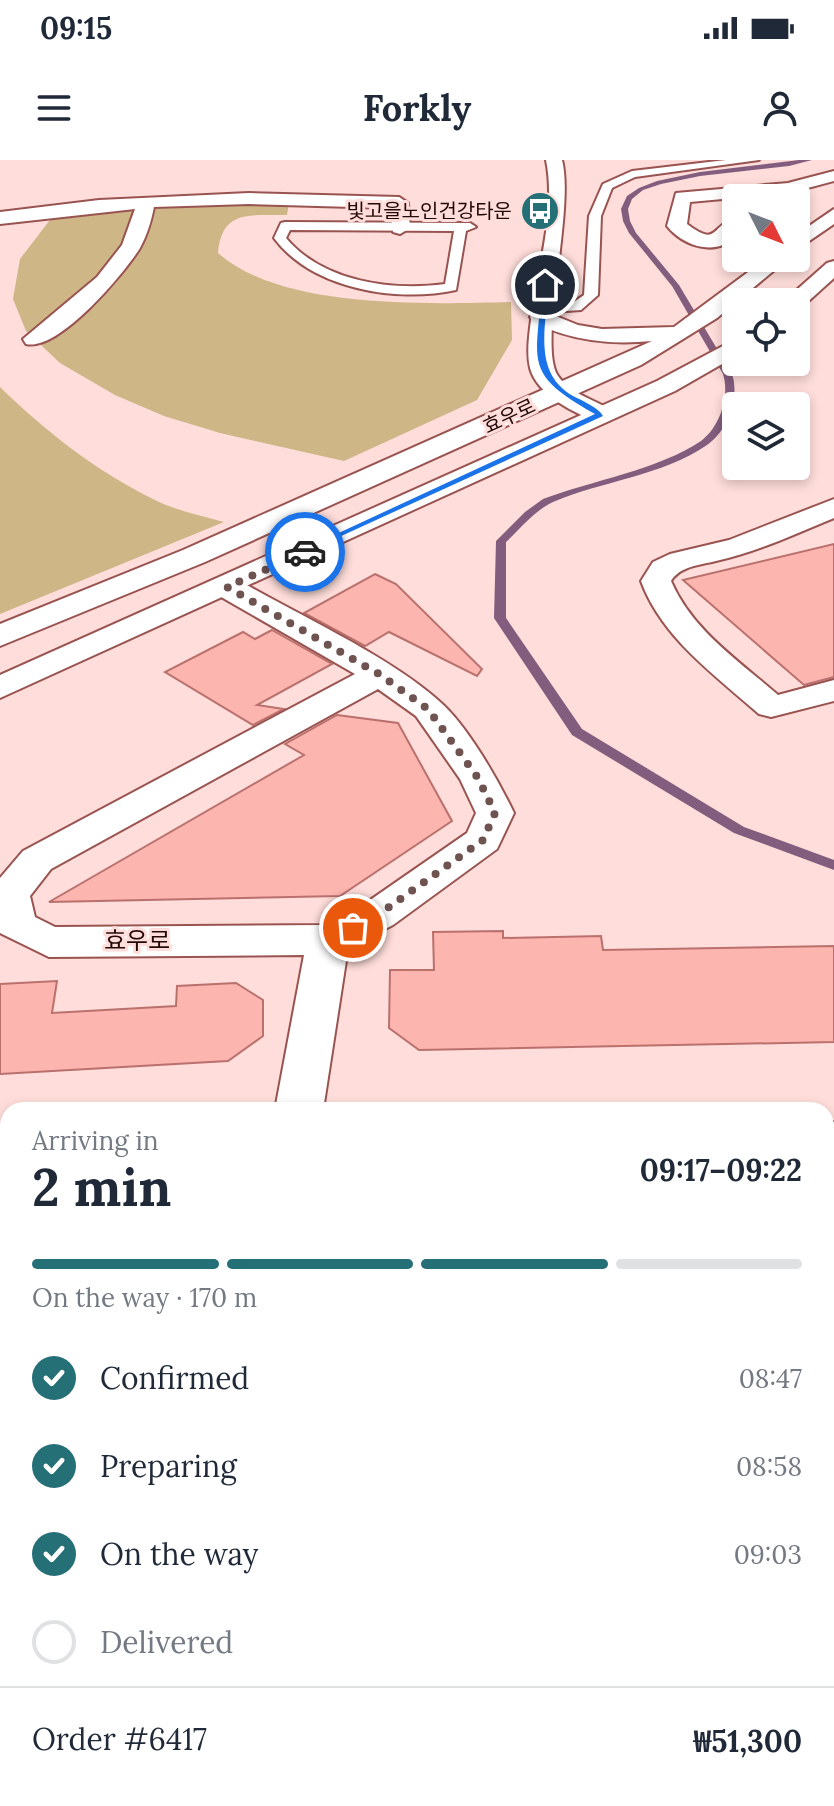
<!DOCTYPE html>
<meta charset="utf-8">
<style>
:root{--surface:#fff;--page:#f2f2f3;--text:#1f2937;--muted:#747a83;--line:#e0e1e3;--accent:#257076}
body{margin:0;font-family:Lora,"Noto Sans KR",serif;background:var(--page);color:var(--text);height:100vh;display:flex;flex-direction:column;font-size:30px;white-space:nowrap}
*{box-sizing:border-box;margin:0}
p{font-size:26px;color:var(--muted)}
.icon{flex:none;width:44px;height:44px;fill:none;stroke:currentColor;stroke-width:2;stroke-linecap:round;stroke-linejoin:round}
.map{position:relative;flex:1;overflow:hidden}
.sheet{position:absolute;left:0px;top:942px;width:834px;height:704px;display:flex;flex-direction:column;background:var(--surface);border-radius:24px 24px 0 0;box-shadow:0 4px 12px #0003}
.sheet>*{flex:none}
.needle{width:52px;rotate:132deg}
.fabs{position:absolute;left:722px;top:24px;display:grid;gap:16px}
.fabs a{display:grid;place-items:center;width:88px;height:88px;border-radius:8px;background:var(--surface);box-shadow:0 4px 12px #0003;font-size:40px}
.pin{position:absolute;display:grid;place-items:center;width:68px;height:68px;color:#fff;margin:-34px;border:4px solid #fff;border-radius:50%;box-shadow:0 2px 8px #0007}
.courier{position:absolute;display:grid;place-items:center;width:80px;height:80px;margin:-40px;border:6px solid #1a73e8;border-radius:50%;background:#fff;color:#222;box-shadow:0 2px 10px #0007}
.head em{font-style:normal;font-weight:700}
.head div{display:flex;flex-direction:column-reverse}
.head{display:flex;align-items:center;justify-content:space-between;height:136px;padding:0 32px}
h1{font-size:52px;font-weight:700;line-height:60px}
.bar{display:grid;grid-template-columns:repeat(4,1fr);gap:12px 8px;align-content:center;height:96px;padding:0 32px}
.bar i{height:10px;border-radius:6px;background:var(--line)}
.bar .active{background:var(--accent)}
.bar p{grid-column:span 4}
.line{display:flex;align-items:center;gap:20px;padding:0 32px;border-top:2px solid var(--line)}
.line div{flex:1}
ol{padding:0 32px;list-style:none}
li{display:flex;align-items:center;gap:24px;height:88px}
li p{margin-inline-start:auto}
li .icon{padding:8px;border-radius:50%;background:var(--accent);color:#fff;stroke-width:4}
li:last-child{color:var(--muted)}
li i{width:44px;height:44px;border:4px solid var(--line);border-radius:50%}
.status{display:flex;justify-content:space-between;align-items:center;height:56px;padding:0 40px;background:var(--surface);direction:ltr}
.status svg{height:22px;fill:currentColor}
header{display:flex;justify-content:space-between;align-items:center;height:104px;padding:0 32px;background:var(--surface);font-size:36px;font-weight:700}
.map>svg:first-child{display:block}
.green{fill:#ceb687}
.lines{fill:none;stroke-linecap:round;stroke-linejoin:round}
.stream{fill:#835d7e;fill-rule:evenodd}
.building{fill:#fdb5b0;stroke:#ba716d;stroke-width:2}
.lane-casing{stroke:#995451;stroke-width:4}
.street-casing{stroke:#995451;stroke-width:4}
.secondary-casing{stroke:#995451;stroke-width:4}
.lane{fill:#fff;fill-rule:evenodd}
.street{fill:#fff;fill-rule:evenodd}
.secondary{fill:#fff;fill-rule:evenodd}
.route{fill:#1a73e8}
.done{stroke:#6f5351;stroke-width:8;stroke-dasharray:0 14.4}
.labels{text-anchor:middle;stroke-width:6;stroke-linejoin:round;paint-order:stroke}
.far-poi-label{font-size:20px;fill:#220807;stroke:#feddda;text-anchor:end}
.far-street-label{font-size:20px;fill:#220807;stroke:#feddda}
.street-label{font-size:24px;fill:#220807;stroke:#feddda}
</style>
<div class="status"><b>09:15</b><svg viewBox="0 0 49 12"><path d="M0 12V9h3v3zM5 12V6h3v6zM10 12V3h3v9zM15 12V0h3v12zM26 1h20v11H26zM47 4h2v5h-2z"/></svg></div>
<header><svg class="icon" aria-label="menu" viewBox="0 0 24 24"><path d="M4 6h16M4 12h16M4 18h16"/></svg>Forkly<svg class="icon" aria-label="person" viewBox="0 0 24 24"><circle cx="12" cy="8" r="4"/><path d="M4 21q1-7 8-7t8 7"/></svg></header>
<div class="map">
<svg width="834" height="1646" viewBox="0 0 834 1646">
<rect width="100%" height="100%" fill="#feddda"/>
<path class="green" d="M289 43 287 55C251 56 222 48 218 93 282 150 428 144 511 142L512 180 477 240 344 301 220 273 164 256 115 235 60 203 26 171 13 139 20 99 53 56 145 47Z
M0 227C46 272 100 314 159 342 179 351 203 356 224 362L0 454Z"/>
<g class="lines">
<path class="stream" d="M799 0H812L789 6 700 16 661 24 643 30 632 39 628 49 630 61 636 73 679 125 732 214C740 237 728 271 707 285 662 316 602 321 553 342 534 351 521 368 506 382V458L582 569 744 667 834 700V710L734 673 572 575 494 458 496 381 525 352 543 339C591 321 660 309 701 281 720 267 730 236 723 214L672 126 629 73 623 61 621 49 627 36 639 28 657 21 700 12Z"/>
</g>
<path class="building" d="M834 384V517L804 525 683 420Z
M375 414 396 424 482 509 477 516 389 472 365 486 304 453Z
M272 470 332 504 257 545 284 549 253 565 165 512 243 472 255 479Z
M337 555 398 563 452 661 340 736 49 742 304 595 285 584Z
M503 771V778L601 776 603 790 834 786V882L419 890 389 868 390 810H434L433 772Z
M57 821 52 853 176 846 177 826 236 823 263 840V876L228 901 0 914V824Z"/>
<g class="lines">
<g class="lane-casing">
<path id="lane" d="M726 0H759L635 17 612 28 601 56 598 135 581 150 538 153V147L571 144 584 135 589 56 603 24 632 11Z
M285 62 470 63 476 67 466 71 456 130C396 143 312 129 274 78L281 63ZM290 70 454 71 445 124C391 131 323 122 286 78Z"/>
</g>
<g class="street-casing">
<path id="street" d="M546 0H562C575 50 537 186 558 216 569 232 593 240 610 249L614 254 610 259 601 262C576 255 537 235 530 208 526 191 530 169 532 152 539 104 556 49 546 0Z
M834 11V21L789 33 690 42 687 64C719 88 710 65 736 58V75C717 98 683 86 667 66L676 33 788 23Z
M249 33 399 37 408 43 410 68 400 74 393 72 390 48 249 44 154 47C151 62 147 75 140 88 124 114 58 192 26 184L23 179 97 117 122 85 135 49 0 64V52L99 40Z
M834 339V358C795 374 757 392 716 401 700 405 680 406 671 421 692 470 739 501 778 535L834 520V541L771 557 759 554C715 515 662 478 641 421L653 402 670 394 729 380Z
M227 418 238 420C298 455 389 496 439 541 467 565 498 620 514 653L497 689 393 765 348 788 323 950H275L304 795 49 797 0 773V718L23 691 355 514 216 434 212 427 216 420ZM378 529 416 556 460 619 476 653 467 673 363 745 322 765 55 767 35 757 30 736 51 709Z
M8 1341V1403L0 1404V1342Z
M422 1638H496L500 1646H425Z"/>
</g>
<g class="secondary-casing">
<path id="secondary" d="M834 49V64L796 90V75Z
M767 98H789L717 158 641 205 205 402 0 486V464L183 390 652 181C610 185 572 181 533 162L530 157 533 152 541 150 578 165 602 169 674 167Z
M834 101V118L802 147 796 148V142H783L827 103Z
M736 179V196L675 231 0 538V515L657 221Z
M826 962H834V1002H826Z
M8 993V1035L0 1036V994Z"/>
</g>
<use href="#lane" class="lane"/>
<use href="#street" class="street"/>
<use href="#secondary" class="secondary"/>
</g>
<path class="route" d="M545 123 549 125C546 165 532 213 573 236 583 241 599 248 603 256L302 394V390L595 254C521 213 537 202 542 125Z"/>
<g class="lines">
<path class="done" d="M305 392 227 427 379 514 428 549 478 618 495 653 483 680 378 755 353 768"/>
</g>
<defs>
<g id="bus-disc" transform="scale(2)"><circle r="9.5" fill="#257076" stroke="#feddda"/><path d="M-5-6H5V4H4V6H2V4H-2V6H-4V4H-5ZM-3.5-4V0h7V-4ZM-3.5 1.2v1.5H-2V1.2ZM2 1.2v1.5H3.5V1.2Z" fill="#fff"/></g>
</defs>
<g fill-rule="evenodd">
<use href="#bus-disc" x="540" y="51"/>
</g>
<g class="labels">
<g class="far-poi-label">
<text x="512" y="58">빛고을노인건강타운</text>
</g>
<g class="far-street-label">
<text transform="translate(509 256) rotate(-25)" y="7">효우로</text>
</g>
<g class="street-label">
<text x="137" y="789">효우로</text>
</g>
</g>
</svg>
<div class="fabs">
<a><svg class="needle" viewBox="-14 -14 28 28"><path d="M0-13l5 13h-10z" fill="#e53935"/><path d="M0 13l5-13h-10z" fill="#747a83"/></svg></a>
<a><svg class="icon" aria-label="locate" viewBox="0 0 24 24"><circle cx="12" cy="12" r="6"/><path d="M12 2v4M12 18v4M2 12h4M18 12h4"/></svg></a>
<a><svg class="icon" aria-label="layers" viewBox="0 0 24 24"><path d="M12 4l9 5-9 5-9-5zM3 14l9 5 9-5"/></svg></a>
</div>
<div class="pin" style="left:353px;top:768px;background:#ea580c"><svg class="icon" aria-label="bag" viewBox="0 0 24 24"><path d="M5 8h14l-1 12H6zM9 8a3 3 0 0 1 6 0"/></svg></div>
<div class="pin" style="left:545px;top:125px;background:#1f2937"><svg class="icon" aria-label="home" viewBox="0 0 24 24"><path d="M3 11l9-7 9 7M6 9v11h12V9"/></svg></div>
<div class="courier" style="left:305px;top:392px"><svg class="icon" aria-label="car" viewBox="0 0 24 24"><path d="M5 17H2v-5l4-1 3-4h7l3 4 3 1v5h-3M9 17h6M6 11h13"/><circle cx="7" cy="17" r="2"/><circle cx="17" cy="17" r="2"/></svg></div>
<section class="sheet">
<div class="head"><div><h1>2 min</h1><p>Arriving in</p></div><em>09:17–09:22</em></div>
<div class="bar"><i class="active"></i><i class="active"></i><i class="active"></i><i></i><p>On the way · 170 m</p></div>
<ol>
<li><svg class="icon" aria-label="check" viewBox="0 0 24 24"><path d="M5 12l5 5 9-10"/></svg>Confirmed<p>08:47</p></li>
<li><svg class="icon" aria-label="check" viewBox="0 0 24 24"><path d="M5 12l5 5 9-10"/></svg>Preparing<p>08:58</p></li>
<li><svg class="icon" aria-label="check" viewBox="0 0 24 24"><path d="M5 12l5 5 9-10"/></svg>On the way<p>09:03</p></li>
<li><i></i>Delivered</li>
</ol>
<div class="line" style="height:104px"><div>Order #6417</div><b>₩51,300</b></div>
</section>
</div>
